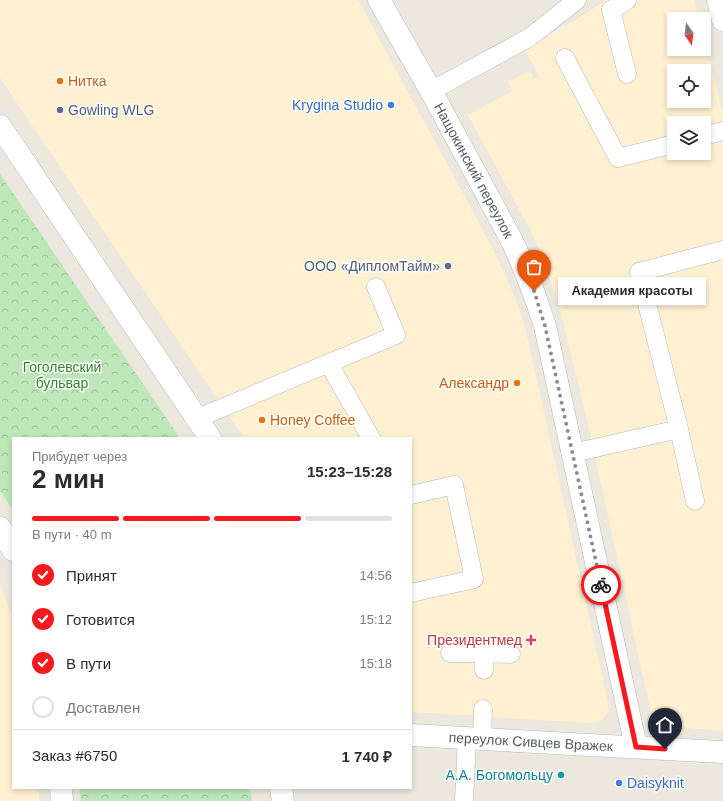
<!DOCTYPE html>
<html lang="ru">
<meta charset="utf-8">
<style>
:root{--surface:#fff;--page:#f2f2f3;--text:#2b2b33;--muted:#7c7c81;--line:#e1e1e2;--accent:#f8191f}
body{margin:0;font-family:Arial,sans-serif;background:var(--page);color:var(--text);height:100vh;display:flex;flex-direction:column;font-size:15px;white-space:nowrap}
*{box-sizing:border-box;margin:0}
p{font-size:13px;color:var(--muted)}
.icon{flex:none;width:22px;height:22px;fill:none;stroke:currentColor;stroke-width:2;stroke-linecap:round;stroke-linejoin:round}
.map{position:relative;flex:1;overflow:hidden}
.drawer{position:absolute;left:12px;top:437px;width:400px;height:352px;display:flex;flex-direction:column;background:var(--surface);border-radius:0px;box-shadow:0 2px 6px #0003}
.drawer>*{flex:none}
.needle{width:26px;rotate:166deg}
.tools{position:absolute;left:667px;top:12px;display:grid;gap:8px}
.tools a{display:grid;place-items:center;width:44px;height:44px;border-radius:0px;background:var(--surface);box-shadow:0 2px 6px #0003;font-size:20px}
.pin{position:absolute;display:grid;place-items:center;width:34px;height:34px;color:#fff;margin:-41px -17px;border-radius:50% 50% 50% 0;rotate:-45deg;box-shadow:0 0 4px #0007}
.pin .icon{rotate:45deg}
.courier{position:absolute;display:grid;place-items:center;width:40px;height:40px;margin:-20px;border:3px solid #f8191f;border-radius:50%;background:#fff;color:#222;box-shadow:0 1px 5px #0007}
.bubble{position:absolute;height:28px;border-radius:0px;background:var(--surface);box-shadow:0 2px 6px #0003;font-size:13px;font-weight:700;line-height:28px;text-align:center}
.summary em{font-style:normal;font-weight:700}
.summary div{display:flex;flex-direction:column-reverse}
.summary{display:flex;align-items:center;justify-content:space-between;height:68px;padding:0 20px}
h1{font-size:26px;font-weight:700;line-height:30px}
.bar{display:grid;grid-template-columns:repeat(4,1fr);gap:6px 4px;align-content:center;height:48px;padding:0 20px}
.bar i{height:5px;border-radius:3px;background:var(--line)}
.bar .active{background:var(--accent)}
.bar p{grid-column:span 4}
.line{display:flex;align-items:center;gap:10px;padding:0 20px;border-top:1px solid var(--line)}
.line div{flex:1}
ol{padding:0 20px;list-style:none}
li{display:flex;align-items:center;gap:12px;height:44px}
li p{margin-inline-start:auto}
li .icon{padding:4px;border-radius:50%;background:var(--accent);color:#fff;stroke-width:4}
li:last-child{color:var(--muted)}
li i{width:22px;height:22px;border:2px solid var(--line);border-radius:50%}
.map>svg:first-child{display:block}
.commercial{fill:#fff0d1;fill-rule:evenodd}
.park{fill:url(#park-crowns)}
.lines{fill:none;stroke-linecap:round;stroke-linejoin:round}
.service-casing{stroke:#b2b7bb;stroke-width:19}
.minor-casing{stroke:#b2b7bb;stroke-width:23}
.secondary-casing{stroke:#b3b8bd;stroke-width:23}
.service{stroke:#fff;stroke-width:18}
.minor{stroke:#fff;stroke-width:22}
.secondary{stroke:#fff;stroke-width:22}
.done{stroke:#8c8e8d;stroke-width:4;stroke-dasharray:0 7.2}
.route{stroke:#f8191f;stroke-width:5}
.food-dot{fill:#e8710a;stroke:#fff;stroke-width:1.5}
.shop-dot{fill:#3f7fe0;stroke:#fff;stroke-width:1.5}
.service-dot{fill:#5c6f8a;stroke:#fff;stroke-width:1.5}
.health-dot{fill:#e0444e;stroke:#fff;stroke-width:1.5}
.culture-dot{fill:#0f9aa8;stroke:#fff;stroke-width:1.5}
.labels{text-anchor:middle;stroke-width:3;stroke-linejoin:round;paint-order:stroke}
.food-label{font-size:14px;fill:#c56008;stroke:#fff;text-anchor:start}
.shop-label{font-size:14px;fill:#366cbe;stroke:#fff;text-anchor:end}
.service-label{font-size:14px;fill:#4e5e75;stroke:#fff;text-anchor:start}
.street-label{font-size:14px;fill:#585d61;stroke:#fff}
.park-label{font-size:14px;fill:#31842d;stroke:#fff}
.health-label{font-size:14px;fill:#be3a42;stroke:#fff;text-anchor:end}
.culture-label{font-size:14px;fill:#0d838f;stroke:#fff;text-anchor:end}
</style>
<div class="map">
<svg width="723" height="801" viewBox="0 0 723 801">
<defs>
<pattern id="park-crowns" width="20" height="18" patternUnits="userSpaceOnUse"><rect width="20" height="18" fill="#bde7b8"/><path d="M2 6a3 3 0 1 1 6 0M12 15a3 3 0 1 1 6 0" fill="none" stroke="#9cbe99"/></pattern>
</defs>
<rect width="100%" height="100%" fill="#ede8de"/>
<path class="commercial" d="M0 0H358L493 249 510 286 519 309 526 331 608 703V711L604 718 598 722 590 723 411 712V438H244L0 78Z
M606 0H694L699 19H674V49H704V39L723 112V731L665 726 656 722 653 718 650 708 590 433 563 320 552 285 541 253 530 229 468 115 513 91 508 82 530 71 534 79 539 76 524 48 579 18ZM674 71H704V101H674ZM674 123H704V153H674Z
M0 584 13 621V788H38L39 801H0Z"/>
<path class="park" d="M0 174 180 438H13V510L0 491Z
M79 788H250L252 801H81Z"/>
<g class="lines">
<g class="service-casing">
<path id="service" d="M627 0 611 10 627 74
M565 58 618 158 674 144
M431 91 530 37 577 0
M704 136 723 131
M329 364 371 438
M198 418 396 335 376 287
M679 429 695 501
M573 453 679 429 639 272 723 250
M411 495 454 485 474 579 411 593
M450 653H484V670
M484 653 511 654
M482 739 483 709
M464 801 467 738"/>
</g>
<g class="minor-casing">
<g id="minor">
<path id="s1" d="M379 0 431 91 511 239C525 268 535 295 545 326L636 747"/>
<path d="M718 0 723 20"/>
<path id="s2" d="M411 735 589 745 723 752"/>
</g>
</g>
<g class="secondary-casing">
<path id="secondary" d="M0 126 210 438
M0 528 13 550
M61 788 62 801
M281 788 283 801"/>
</g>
<use href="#service" class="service"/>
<use href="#minor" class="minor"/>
<use href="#secondary" class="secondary"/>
</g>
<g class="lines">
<path class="done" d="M534 291 545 326 601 585"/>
<path class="route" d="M601 585 636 747 665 749"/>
</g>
<g class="food-dot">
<circle cx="60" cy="81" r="4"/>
<circle cx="517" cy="383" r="4"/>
<circle cx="262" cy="420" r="4"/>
</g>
<g class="shop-dot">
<circle cx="391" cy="105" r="4"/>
<circle cx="619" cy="783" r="4"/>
</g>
<g class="service-dot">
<circle cx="60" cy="110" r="4"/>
<circle cx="448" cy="266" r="4"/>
</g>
<path class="health-dot" d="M529 634h4v4h4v4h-4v4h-4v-4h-4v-4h4z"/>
<circle class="culture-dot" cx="561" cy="775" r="4"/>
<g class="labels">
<g class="food-label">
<text x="68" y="86">Нитка</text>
<text x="509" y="388" text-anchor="end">Александр</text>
<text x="270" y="425">Honey Coffee</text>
</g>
<g class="shop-label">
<text x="383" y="110">Krygina Studio</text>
<text x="627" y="788" text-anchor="start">Daisyknit</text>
</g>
<g class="service-label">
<text x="68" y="115">Gowling WLG</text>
<text x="440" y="271" text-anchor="end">ООО «ДипломТайм»</text>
</g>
<g class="street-label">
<text dy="5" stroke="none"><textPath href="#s1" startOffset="195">Нащокинский переулок</textPath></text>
<text dy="5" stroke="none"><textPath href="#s2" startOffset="120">переулок Сивцев Вражек</textPath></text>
</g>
<g class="park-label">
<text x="62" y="372">Гоголевский<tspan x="62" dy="16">бульвар</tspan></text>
</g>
<g class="health-label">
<text x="522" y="645">Президентмед</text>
</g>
<g class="culture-label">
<text x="553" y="780">А.А. Богомольцу</text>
</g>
</g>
</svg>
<div class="tools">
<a><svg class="needle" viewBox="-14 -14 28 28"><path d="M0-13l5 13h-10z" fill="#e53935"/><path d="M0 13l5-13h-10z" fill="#7c7c81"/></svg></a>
<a><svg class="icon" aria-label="locate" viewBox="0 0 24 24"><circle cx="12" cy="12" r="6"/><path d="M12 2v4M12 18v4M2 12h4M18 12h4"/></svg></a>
<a><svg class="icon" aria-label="layers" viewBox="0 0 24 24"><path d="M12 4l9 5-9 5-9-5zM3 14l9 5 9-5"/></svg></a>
</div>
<div class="pin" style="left:534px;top:291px;background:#ea580c"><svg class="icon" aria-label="bag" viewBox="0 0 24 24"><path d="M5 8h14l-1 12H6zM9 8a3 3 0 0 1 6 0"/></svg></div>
<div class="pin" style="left:665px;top:749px;background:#1f2937"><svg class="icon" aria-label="home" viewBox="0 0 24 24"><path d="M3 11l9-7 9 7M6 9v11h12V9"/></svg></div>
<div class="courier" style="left:601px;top:585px"><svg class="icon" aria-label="bike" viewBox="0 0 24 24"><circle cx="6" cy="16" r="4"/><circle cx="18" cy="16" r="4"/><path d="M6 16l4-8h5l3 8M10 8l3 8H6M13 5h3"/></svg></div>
<div class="bubble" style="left:558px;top:277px;width:148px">Академия красоты</div>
<section class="drawer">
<div class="summary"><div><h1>2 мин</h1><p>Прибудет через</p></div><em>15:23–15:28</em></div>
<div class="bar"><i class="active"></i><i class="active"></i><i class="active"></i><i></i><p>В пути · 40 m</p></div>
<ol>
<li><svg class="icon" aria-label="check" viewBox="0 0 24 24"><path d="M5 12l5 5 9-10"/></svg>Принят<p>14:56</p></li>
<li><svg class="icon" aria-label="check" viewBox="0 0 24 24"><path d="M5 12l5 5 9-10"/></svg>Готовится<p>15:12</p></li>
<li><svg class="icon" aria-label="check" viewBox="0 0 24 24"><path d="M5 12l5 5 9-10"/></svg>В пути<p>15:18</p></li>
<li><i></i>Доставлен</li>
</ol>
<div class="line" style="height:52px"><div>Заказ #6750</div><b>1 740 ₽</b></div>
</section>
</div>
